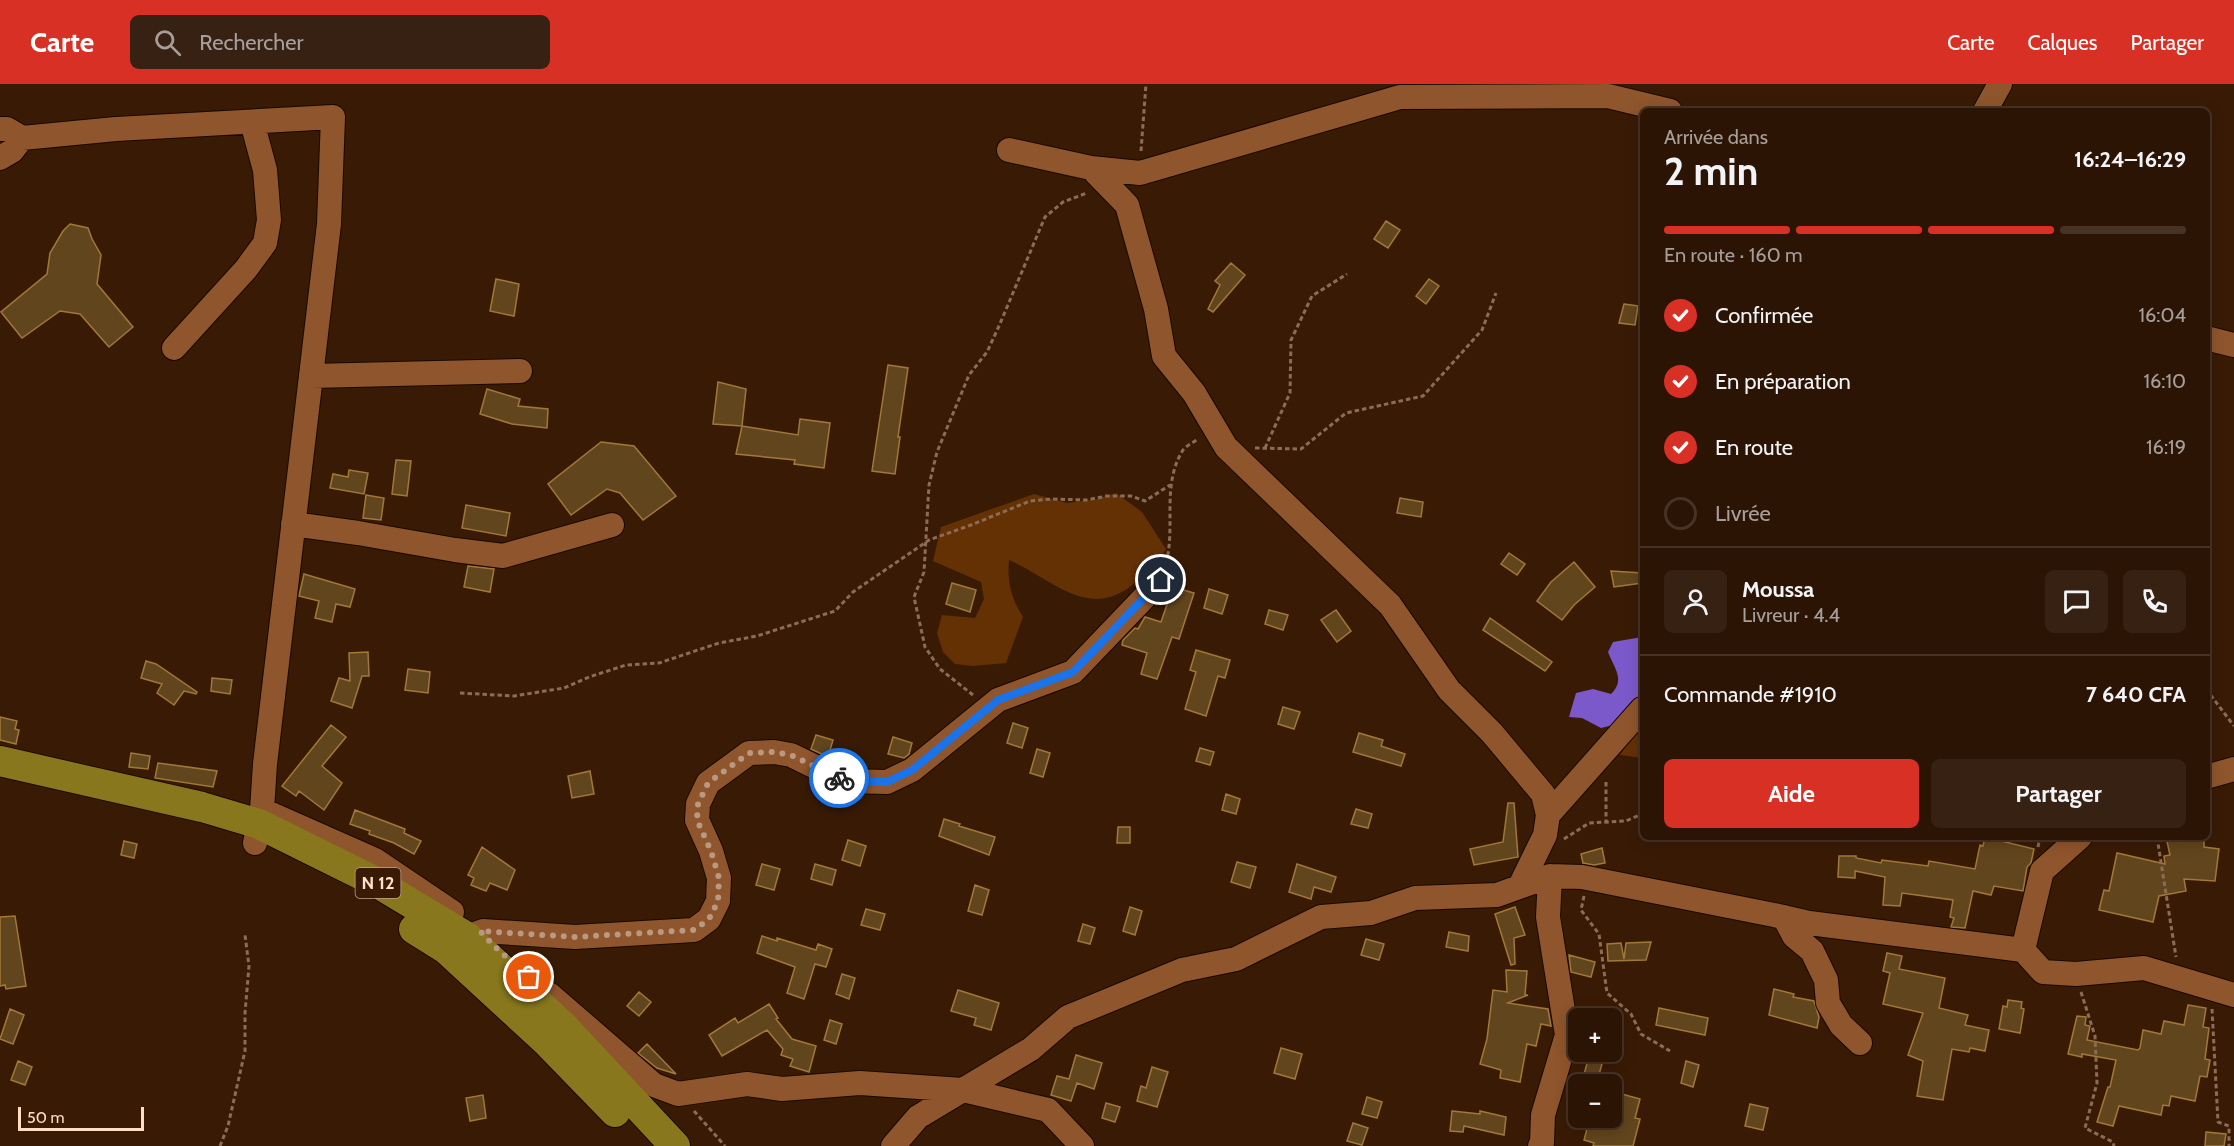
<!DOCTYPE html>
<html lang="fr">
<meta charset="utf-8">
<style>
:root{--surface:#2b1404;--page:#372113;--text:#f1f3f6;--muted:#a69e9a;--line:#473326;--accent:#d93025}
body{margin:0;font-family:Cabin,sans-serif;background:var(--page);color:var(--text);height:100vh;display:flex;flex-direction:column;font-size:22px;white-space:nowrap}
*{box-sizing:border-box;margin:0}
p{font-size:20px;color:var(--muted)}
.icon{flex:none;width:33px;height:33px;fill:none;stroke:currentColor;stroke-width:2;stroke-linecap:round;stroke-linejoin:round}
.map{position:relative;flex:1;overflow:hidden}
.sheet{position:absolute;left:1640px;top:24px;width:570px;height:732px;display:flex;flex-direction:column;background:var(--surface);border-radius:9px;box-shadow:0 3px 15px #0003,0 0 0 2px var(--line)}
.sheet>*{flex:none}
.fabs{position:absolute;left:1568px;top:924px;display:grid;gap:12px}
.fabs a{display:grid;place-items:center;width:54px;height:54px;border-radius:9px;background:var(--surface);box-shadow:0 3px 15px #0003,0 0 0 2px var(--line);font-size:30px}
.scale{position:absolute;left:18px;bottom:15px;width:126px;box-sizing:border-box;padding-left:6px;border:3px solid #ffddc7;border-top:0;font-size:16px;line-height:21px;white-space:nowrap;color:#ffddc7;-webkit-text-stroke:4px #391b05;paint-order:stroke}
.pin{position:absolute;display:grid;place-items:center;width:51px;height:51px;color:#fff;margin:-26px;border:3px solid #fff;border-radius:50%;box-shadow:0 2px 6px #0007}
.courier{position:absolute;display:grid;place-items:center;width:60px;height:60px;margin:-30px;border:4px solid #1a73e8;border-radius:50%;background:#fff;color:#222;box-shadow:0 2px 8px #0007}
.summary em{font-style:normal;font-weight:700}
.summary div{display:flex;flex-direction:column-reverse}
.summary{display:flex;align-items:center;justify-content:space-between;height:102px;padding:0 24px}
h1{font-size:39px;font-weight:700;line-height:45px}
.bar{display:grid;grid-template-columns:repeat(4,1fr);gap:9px 6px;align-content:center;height:72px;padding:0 24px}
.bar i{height:8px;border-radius:4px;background:var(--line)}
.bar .active{background:var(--accent)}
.bar p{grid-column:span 4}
.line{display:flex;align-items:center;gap:15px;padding:0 24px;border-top:2px solid var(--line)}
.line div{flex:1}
.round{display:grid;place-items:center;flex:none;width:63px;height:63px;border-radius:9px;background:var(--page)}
ol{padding:0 24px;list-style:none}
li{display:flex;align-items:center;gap:18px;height:66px}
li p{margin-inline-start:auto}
li .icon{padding:6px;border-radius:50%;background:var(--accent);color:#fff;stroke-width:4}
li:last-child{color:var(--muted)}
li i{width:33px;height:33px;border:3px solid var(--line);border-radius:50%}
.action{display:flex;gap:12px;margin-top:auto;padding:12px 24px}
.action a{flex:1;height:69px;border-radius:9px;background:var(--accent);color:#fff;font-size:24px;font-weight:700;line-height:69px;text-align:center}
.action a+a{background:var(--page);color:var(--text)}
header{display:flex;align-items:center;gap:36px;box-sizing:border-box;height:84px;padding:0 30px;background:var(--accent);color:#fff}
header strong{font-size:28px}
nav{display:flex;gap:33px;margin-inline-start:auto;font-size:21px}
.search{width:420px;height:54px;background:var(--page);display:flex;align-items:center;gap:15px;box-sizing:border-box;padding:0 21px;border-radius:9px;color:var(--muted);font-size:22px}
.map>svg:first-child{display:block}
.green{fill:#643105}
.water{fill:#7c59ca}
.building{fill:#61451d;stroke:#a2783a;stroke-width:1.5}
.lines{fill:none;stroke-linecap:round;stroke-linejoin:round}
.minor-casing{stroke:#1a0800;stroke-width:26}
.major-casing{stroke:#1a0800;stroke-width:32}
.path{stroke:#8c6c56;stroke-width:3;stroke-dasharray:4.5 3;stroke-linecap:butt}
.minor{stroke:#8f552c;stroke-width:24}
.major{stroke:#88771d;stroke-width:30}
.done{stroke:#ba9983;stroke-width:6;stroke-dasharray:0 10.8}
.route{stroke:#1a73e8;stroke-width:8}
.labels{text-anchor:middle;stroke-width:6;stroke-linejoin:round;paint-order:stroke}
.shield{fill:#391b05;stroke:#c4a38d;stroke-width:1.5}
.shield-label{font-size:18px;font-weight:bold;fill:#ffddc7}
</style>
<header>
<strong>Carte</strong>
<div class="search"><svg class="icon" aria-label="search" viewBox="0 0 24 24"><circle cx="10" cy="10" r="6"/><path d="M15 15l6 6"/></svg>Rechercher</div>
<nav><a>Carte</a><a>Calques</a><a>Partager</a></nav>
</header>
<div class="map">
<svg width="2234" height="1062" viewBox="0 0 2234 1062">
<rect width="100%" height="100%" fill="#391b05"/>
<path class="green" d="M1116 409 1142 428 1166 465C1159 477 1149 487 1138 496 1091 540 1054 496 1009 476 1007 498 1011 514 1023 533L1006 579 973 582 955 580 943 568 937 549 942 531 975 534 984 515 981 498 933 477 941 443 1034 410 1067 419 1097 415Z
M1642 640V674L1620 671Z"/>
<path class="water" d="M1642 553V615L1621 639 1601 644 1582 634 1569 633 1576 609 1593 605 1611 610C1626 596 1614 584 1608 568L1613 558Z"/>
<path class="building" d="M1386 137 1400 146 1388 164 1374 155Z
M70 140 88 144 92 155 101 171 97 200 133 243 109 263 80 230 60 227 22 254 1 228 47 190 50 169 63 147Z
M1231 179 1245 191 1213 228 1208 225 1220 201 1215 197Z
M496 195 519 200 514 232 490 227Z
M1429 195 1439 202 1426 220 1416 212Z
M1624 220 1638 222 1635 241 1619 239Z
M888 281 908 284 898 353H900L895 390 872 387Z
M718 298 746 305 742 342 713 340Z
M487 305 520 315 518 322 548 325 547 344 512 340 480 330Z
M800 335 830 339 824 384 794 380 795 376 736 370 742 342 798 351Z
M601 358 634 362 676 412 643 436 620 409 607 405 571 431 548 400Z
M396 376 411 377 407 412 392 410Z
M349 386 368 389 364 410 330 404 333 390 348 393Z
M366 411 384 414 381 436 363 434Z
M1400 414 1423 418 1421 433 1397 429Z
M466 421 510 429 506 452 462 444Z
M1509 469 1525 480 1517 491 1501 480Z
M1574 478 1595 503 1574 521 1562 536 1537 517 1551 498Z
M468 482 494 485 490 508 464 503Z
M1611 487 1642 489V499L1614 503Z
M304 490 355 505 350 523 336 520 332 538 315 534 319 517 299 512Z
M952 499 976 506 970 528 946 520Z
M1173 503 1194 509 1179 555 1172 553 1157 595 1141 590 1147 569 1122 561 1123 556 1135 544 1138 545 1145 533 1161 538Z
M1209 505 1228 511 1222 530 1204 524Z
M1269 526 1288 531 1283 546 1265 540Z
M1336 526 1351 547 1337 558 1321 536Z
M1490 534 1552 578 1545 587 1483 546Z
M1196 566 1230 576 1225 594 1218 592 1206 632 1185 625 1196 588 1190 586Z
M368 568 369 592H362L352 624 331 617 339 594 350 597 349 569Z
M146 577 156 580 197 608 196 610 184 607 174 621 157 609 162 600 141 594Z
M408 585 430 588 428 609 405 606Z
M212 594 232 596 230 610 211 607Z
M1283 623 1300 628 1294 645 1278 640Z
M0 633 17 637 15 645 19 646 16 660 0 656Z
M1013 639 1028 644 1022 664 1007 659Z
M331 641 346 653 322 682 342 699 324 726 299 707 296 712 282 702Z
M1359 649 1383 656 1381 662 1405 670 1401 682 1353 668Z
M816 651 833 656 828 673 811 665Z
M893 653 912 659 909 670 904 674 888 670Z
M1200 664 1214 668 1210 681 1196 677Z
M1037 665 1050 669 1043 693 1030 689Z
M131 669 150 672 148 685 129 683Z
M158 679 217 687 213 703 155 694Z
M590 687 594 710 572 714 568 692Z
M1226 710 1240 715 1236 730 1222 726Z
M1508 719H1514L1518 773 1474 781 1470 765 1503 758Z
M1356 725 1372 730 1368 744 1351 740Z
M355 726 405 745 404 749 421 757 414 770 394 759 369 750 370 747 350 740Z
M944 735 960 740 959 742 995 753 989 771 939 752Z
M1118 743H1130V759H1117Z
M1985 753 2034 765 2031 779 2027 783 2023 807 1994 802 1991 811 1973 807 1965 844 1951 843 1954 834 1950 833 1953 816 1902 809 1900 822 1883 821 1885 793 1855 787V794L1838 793 1839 772H1856V774L1881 779 1882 776 1928 782 1929 777 1975 785 1980 761 1983 762Z
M2166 753H2204V763L2219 765 2215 797 2184 795 2186 807 2159 812 2153 838 2099 826 2104 806 2109 807 2117 769 2165 780 2164 772 2170 771Z
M848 756 866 762 860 782 842 776Z
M124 757 137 760 134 774 121 771Z
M482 763 515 786 507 806 490 799 486 807 471 801 474 794 468 791Z
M1602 764 1605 779 1594 781 1583 779 1581 770Z
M1237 778 1256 783 1250 804 1231 798Z
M762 780 780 785 774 806 756 801Z
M815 780 836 786 832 801 811 795Z
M1297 780 1336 793 1331 808 1314 803 1311 815 1289 808Z
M975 801 989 806 982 831 968 827Z
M1130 823 1142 827 1135 851 1123 847Z
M1515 823 1525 851 1514 854 1515 880 1511 881 1495 830Z
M866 825 885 830 880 846 861 841Z
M15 832 26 902 6 905 5 901 0 902V833Z
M1083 840 1095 844 1090 860 1078 857Z
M1449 848 1469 852 1468 867 1446 863Z
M762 852 777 857V854L816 866 818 860 832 865 826 883 815 880 804 915 787 909 795 883 757 869Z
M1366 855 1384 860 1379 876 1361 871Z
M1651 858 1646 876 1608 877 1607 860 1621 859 1624 875 1626 859Z
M1887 869 1902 872 1899 885 1945 894 1939 924 1968 931 1965 941 1989 946 1985 967 1970 964 1969 968 1952 965 1943 1016 1917 1012 1923 977 1908 971 1923 929 1883 920 1890 889 1883 887Z
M1569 871 1595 878 1591 893 1571 888Z
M1506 886 1527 887 1525 911H1528L1508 919 1548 925 1551 942 1541 940 1536 962 1527 960 1520 998 1500 994 1501 986 1480 980 1487 955 1493 906 1507 908Z
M842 890 855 894 849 915 836 910Z
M1774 905 1794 910 1793 913 1814 917 1819 933 1817 944 1769 931Z
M958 906 999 919 991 946 974 941 976 934 951 927Z
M639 908 651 918 639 932 627 922Z
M2008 916 2022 918 2021 924 2024 925 2020 949 1999 945 2003 922 2007 923Z
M769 920 778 934 776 935 792 955 816 962 809 988 790 982 793 975 781 971 783 965 767 946 722 972 709 951 735 934 738 939Z
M2188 921 2206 924 2203 943 2209 944 2205 975 2210 976 2207 993 2200 992 2195 1017 2171 1012 2169 1022 2163 1021 2161 1031 2119 1022 2113 1042 2097 1038 2108 1003H2110L2116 976 2082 970V973L2068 970 2077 932 2086 933 2085 941 2090 942 2087 956 2138 966 2140 964 2143 946 2161 950 2164 937 2184 941Z
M1659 924 1708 934 1705 951 1656 941Z
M10 925 24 931 13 960 0 955Z
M830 936 842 940 836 960 824 956Z
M647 960 676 990 657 984 638 969Z
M1281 964 1302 970 1295 995 1274 989Z
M1076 971 1102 979 1094 1005 1077 999 1071 1017 1051 1011 1057 992 1069 995Z
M1589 972 1603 976 1597 998 1583 994Z
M18 977 32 983 25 1001 11 996Z
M1686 977 1699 981 1693 1003 1681 999Z
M1152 983 1168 988 1157 1023 1137 1017 1141 1002 1146 1004Z
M1611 1007 1640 1015 1635 1034 1640 1035 1633 1062H1593L1594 1059 1584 1056 1590 1034H1611Z
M483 1011 486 1034 470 1037 466 1014Z
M1367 1013 1382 1018 1377 1034 1362 1030Z
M1106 1019 1120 1023 1115 1038 1102 1034Z
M1750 1020 1768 1024 1763 1046 1745 1042Z
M1452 1027 1480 1030V1027L1506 1033 1504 1051 1464 1042 1463 1048 1450 1047Z
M1353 1039 1368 1044 1362 1061 1347 1057Z
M2206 1048 2226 1050 2224 1062H2205Z"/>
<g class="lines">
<g class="minor-casing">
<path id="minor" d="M1985 27 2000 0
M0 45H7L22 54 116 45 333 33 329 140 265 680 262 726 255 759
M1009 66 1091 84 1127 121 1156 225 1164 272 1194 309 1226 363 1390 521 1449 606 1492 649 1543 710 1548 731 1545 751 1520 802
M0 74 12 67 22 54
M1091 84 1140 89 1400 13 1608 12 1670 27
M2206 254 2234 261
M174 264 246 185 265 159 269 136 265 86 252 38
M311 292 520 287
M293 440 358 449 455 466 503 472 612 441
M2206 693 2234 685
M262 726 375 776 452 828
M1548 731 1642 625
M1784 833 1794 852 1812 867 1826 896 1828 919 1841 941 1860 959
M467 853 483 847 575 853 694 846 709 835 718 817 719 794 711 767 697 736 698 720 708 699 749 669 774 668 791 671 844 697 887 698 912 686 998 616 1073 588 1161 496
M2023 866 2042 787 2080 753
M549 910 654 1001 678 1010 747 1000 782 1005 860 999 963 1006 1048 1026 1082 1062
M893 1062 918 1033 1031 965 1068 933 1182 886 1236 875 1321 833 1371 829 1415 814 1497 811 1550 792 1582 793 1774 831 1809 839 2023 866 2043 888 2076 890 2144 884 2234 911
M1540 1062 1542 1059 1543 1031 1567 951 1548 833 1550 792"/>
</g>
<g class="major-casing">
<path id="major" d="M0 677 202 723 259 740 374 797 467 853 563 942 675 1062
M414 845 446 865 547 958 615 1028"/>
</g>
<path class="path" d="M1141 67 1146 0
M1255 364 1301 365 1346 329 1423 312 1482 246 1496 209
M1265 364 1290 309 1291 256 1312 212 1347 190
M1166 479C1176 442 1161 401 1183 366 1186 362 1194 358 1198 355
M2206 605 2234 642
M460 609 514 612 564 604 589 593 626 581 659 579 719 559 757 552 835 527 853 508 929 456 971 441 1030 417 1052 415 1086 416 1107 412H1131L1145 417 1170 401
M973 611 940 585 925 563 914 513 924 488 929 401 937 368 969 291 987 268 999 242 1045 133 1063 118 1087 109
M1606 698V738
M2157 753 2176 873
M1564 755 1589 739 1626 737 1642 730
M2038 763 2040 753
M1584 812 1581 826 1599 850 1607 909 1631 930 1641 950 1670 967
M2081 908 2095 952 2097 999 2085 1044 2113 1058 2114 1062
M2212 925 2218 1038 2229 1042V1062
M694 1027 725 1062
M220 1062 228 1042 245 967V929L249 882 245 851"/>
<use href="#minor" class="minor"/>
<use href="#major" class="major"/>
</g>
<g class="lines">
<path class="done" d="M529 893 494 862 480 847 575 853 694 846 709 835 718 817 719 794 711 767 697 736 698 720 708 699 749 669 774 668 791 671 839 694"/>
<path class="route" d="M839 694 844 697 887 698 912 686 998 616 1073 588 1161 496"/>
</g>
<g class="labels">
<rect class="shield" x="355.5" y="784" width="45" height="30" rx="4.5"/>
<g class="shield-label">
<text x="378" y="805">N 12</text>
</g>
</g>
</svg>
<div class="fabs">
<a>+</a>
<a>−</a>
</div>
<div class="scale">50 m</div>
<div class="pin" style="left:529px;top:893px;background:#ea580c"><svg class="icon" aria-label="bag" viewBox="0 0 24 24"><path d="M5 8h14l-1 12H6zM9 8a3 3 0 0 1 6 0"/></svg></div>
<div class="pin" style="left:1161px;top:496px;background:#1f2937"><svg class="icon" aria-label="home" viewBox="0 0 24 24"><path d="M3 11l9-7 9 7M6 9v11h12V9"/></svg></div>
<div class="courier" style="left:839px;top:694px"><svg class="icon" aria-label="bike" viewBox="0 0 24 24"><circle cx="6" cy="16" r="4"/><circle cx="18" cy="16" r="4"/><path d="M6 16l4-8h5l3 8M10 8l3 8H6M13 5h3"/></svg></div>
<section class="sheet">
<div class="summary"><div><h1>2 min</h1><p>Arrivée dans</p></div><em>16:24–16:29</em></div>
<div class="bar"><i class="active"></i><i class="active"></i><i class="active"></i><i></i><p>En route · 160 m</p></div>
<ol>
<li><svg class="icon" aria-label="check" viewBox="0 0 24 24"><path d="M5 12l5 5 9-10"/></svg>Confirmée<p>16:04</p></li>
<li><svg class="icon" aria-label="check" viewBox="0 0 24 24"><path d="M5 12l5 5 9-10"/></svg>En préparation<p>16:10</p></li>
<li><svg class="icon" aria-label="check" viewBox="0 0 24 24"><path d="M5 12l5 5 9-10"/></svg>En route<p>16:19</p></li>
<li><i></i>Livrée</li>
</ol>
<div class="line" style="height:108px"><a class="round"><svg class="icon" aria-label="person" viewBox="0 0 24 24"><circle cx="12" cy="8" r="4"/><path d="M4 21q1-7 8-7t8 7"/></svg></a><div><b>Moussa</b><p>Livreur · 4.4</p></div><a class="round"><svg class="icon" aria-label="chat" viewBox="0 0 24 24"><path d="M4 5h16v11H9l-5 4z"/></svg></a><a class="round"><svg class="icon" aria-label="phone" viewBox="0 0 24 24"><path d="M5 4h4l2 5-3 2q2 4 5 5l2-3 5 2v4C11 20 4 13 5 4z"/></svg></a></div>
<div class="line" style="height:78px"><div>Commande #1910</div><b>7 640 CFA</b></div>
<div class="action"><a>Aide</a><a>Partager</a></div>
</section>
</div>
